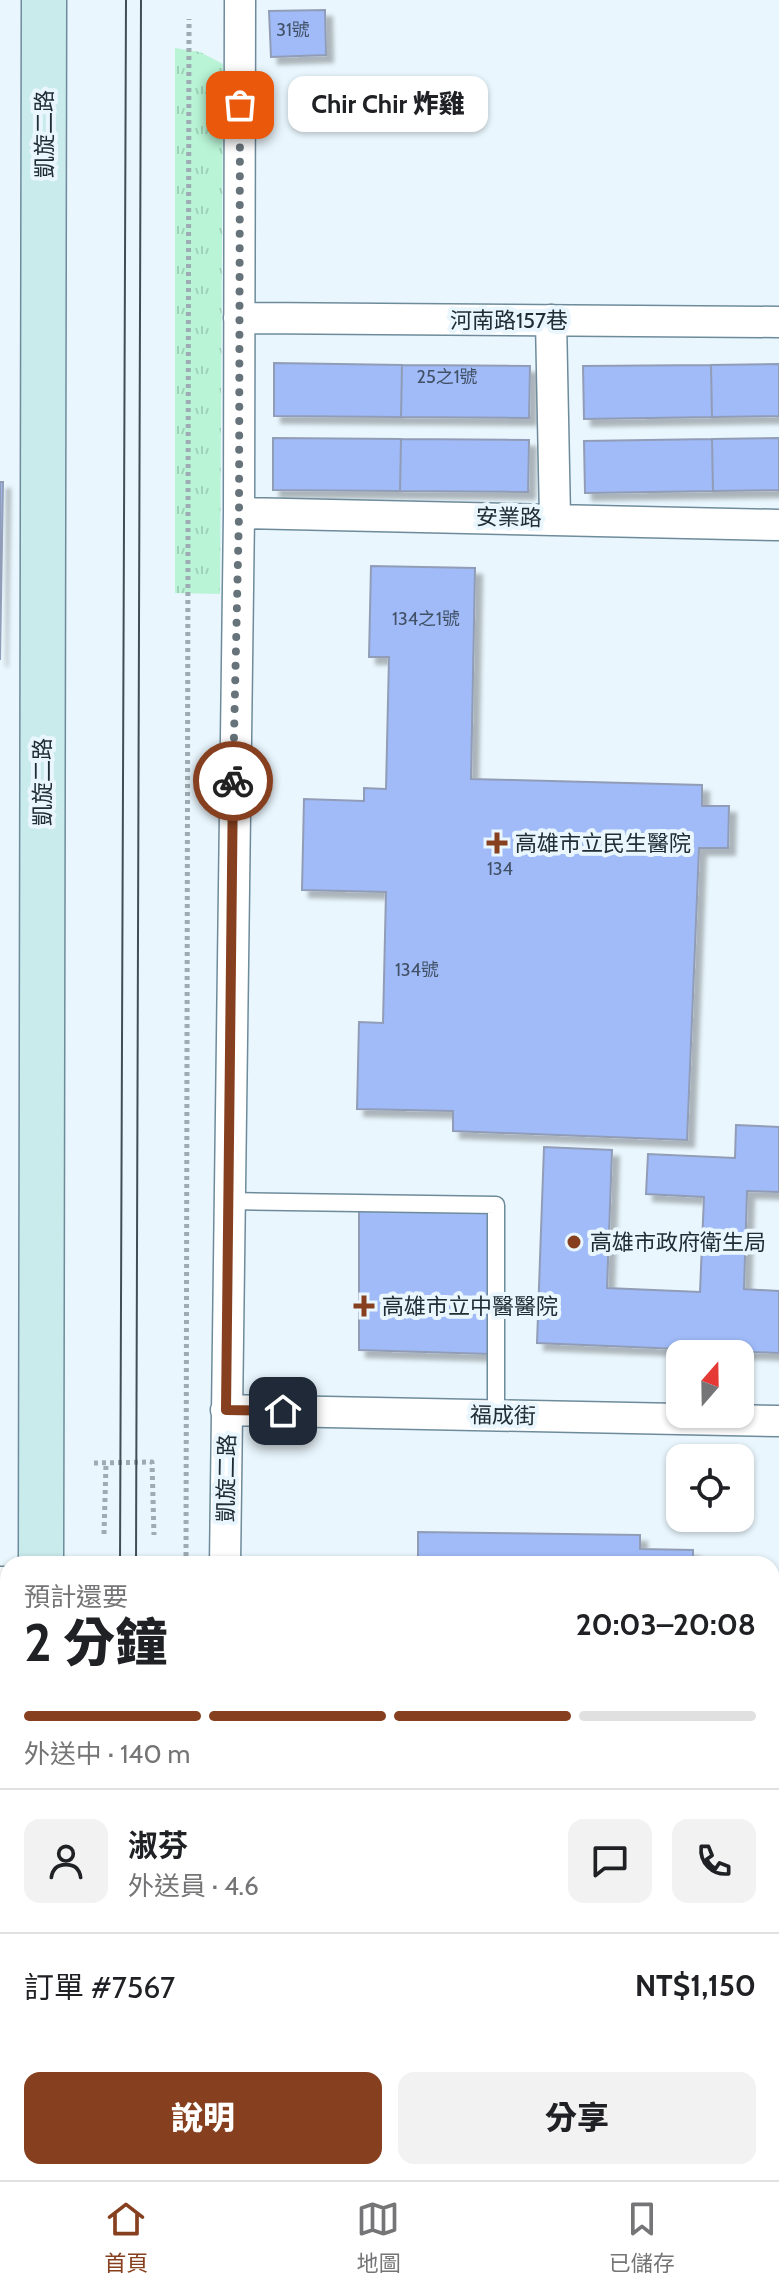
<!DOCTYPE html>
<html lang="zh-TW">
<meta charset="utf-8">
<style>
:root{--surface:#fff;--page:#f2f2f2;--text:#202124;--muted:#757577;--line:#e0e0e0;--accent:#87401f}
body{margin:0;font-family:Cabin,"Noto Sans TC",sans-serif;background:var(--page);color:var(--text);height:100vh;display:flex;flex-direction:column;font-size:30px;white-space:nowrap}
*{box-sizing:border-box;margin:0}
p{font-size:26px;color:var(--muted)}
.icon{flex:none;width:44px;height:44px;fill:none;stroke:currentColor;stroke-width:2;stroke-linecap:round;stroke-linejoin:round}
.map{position:relative;flex:1;overflow:hidden}
.sheet{position:absolute;left:0px;top:1556px;width:780px;height:624px;display:flex;flex-direction:column;background:var(--surface);border-radius:24px 24px 0 0;box-shadow:0 2px 6px #0004}
.sheet>*{flex:none}
.needle{width:52px;rotate:20deg}
.controls{position:absolute;left:666px;top:1340px;display:grid;gap:16px}
.controls a{display:grid;place-items:center;width:88px;height:88px;border-radius:16px;background:var(--surface);box-shadow:0 2px 6px #0004;font-size:40px}
.pin{position:absolute;display:grid;place-items:center;width:68px;height:68px;color:#fff;margin:-34px;border-radius:16px;box-shadow:0 4px 12px #0006}
.courier{position:absolute;display:grid;place-items:center;width:80px;height:80px;margin:-40px;border:6px solid #87401f;border-radius:50%;background:#fff;color:#222;box-shadow:0 2px 10px #0007}
.bubble{position:absolute;height:56px;border-radius:16px;background:var(--surface);box-shadow:0 2px 6px #0004;font-size:26px;font-weight:800;line-height:56px;text-align:center}
.headline em{font-style:normal;font-weight:800}
.headline div{display:flex;flex-direction:column-reverse}
.headline{display:flex;align-items:center;justify-content:space-between;height:136px;padding:0 24px}
h1{font-size:52px;font-weight:800;line-height:60px}
.bar{display:grid;grid-template-columns:repeat(4,1fr);gap:12px 8px;align-content:center;height:96px;padding:0 24px}
.bar i{height:10px;border-radius:6px;background:var(--line)}
.bar .selected{background:var(--accent)}
.bar p{grid-column:span 4}
.line{display:flex;align-items:center;gap:20px;padding:0 24px;border-top:2px solid var(--line)}
.line div{flex:1}
.round{display:grid;place-items:center;flex:none;width:84px;height:84px;border-radius:16px;background:var(--page)}
.action{display:flex;gap:16px;margin-top:auto;padding:16px 24px}
.action a{flex:1;height:92px;border-radius:16px;background:var(--accent);color:#fff;font-size:32px;font-weight:800;line-height:92px;text-align:center}
.action a+a{background:var(--page);color:var(--text)}
.menu{display:flex;justify-content:space-around;align-items:center;height:112px;border-top:2px solid var(--line);background:var(--surface);font-size:22px;color:var(--muted)}
.menu a{display:grid;justify-items:center;gap:4px}
.menu .selected{color:var(--accent)}
.map>svg:first-child{display:block}
.park{fill:url(#park-tufts)}
.building{fill:#a0bbf8;stroke:#919db7;stroke-width:2;filter:url(#shadow)}
.lines{fill:none;stroke-linecap:round;stroke-linejoin:round}
.lane-casing{stroke:#6e8b9b;stroke-width:19}
.street-casing{stroke:#6e8b9b;stroke-width:33}
.secondary-casing{stroke:#6e8b9b;stroke-width:47}
.path{stroke:#9fabb2;stroke-width:5;stroke-dasharray:4 4;stroke-linecap:butt}
.lane{stroke:#fff;stroke-width:16}
.street{stroke:#fff;stroke-width:30}
.secondary{stroke:#c9ebec;stroke-width:44}
.tram{stroke:#424e55;stroke-width:2}
.done{stroke:#67737a;stroke-width:8;stroke-dasharray:0 14.4}
.route{stroke:#87401f;stroke-width:10}
.poi-dot{fill:#87401f;stroke:#e9f6fd;stroke-width:3}
.labels{text-anchor:middle;stroke-width:8;stroke-linejoin:round;paint-order:stroke}
.number-label{font-size:18px;fill:#415065}
.street-label{font-size:22px;fill:#212d34;stroke:#e9f6fd}
.poi-label{font-size:22px;fill:#212d34;stroke:#e9f6fd;text-anchor:start}
</style>
<div class="map">
<svg width="779" height="2180" viewBox="0 0 779 2180">
<defs>
<pattern id="park-tufts" width="24" height="20" patternUnits="userSpaceOnUse" patternTransform="scale(2)"><rect width="24" height="20" fill="#b9f4d6"/><path d="M3 7l-1-3M5 7V3M7 7l1-3M15 17l-1-3M17 17v-4M19 17l1-3" fill="none" stroke="#9fd2b8"/></pattern>
<filter id="shadow"><feDropShadow dx="7" dy="7" stdDeviation="2" flood-color="#0004"/></filter>
</defs>
<rect width="100%" height="100%" fill="#e9f6fd"/>
<path class="park" d="M175 48 200 52 223 64 220 594 175 593Z"/>
<path class="building" d="M325 10 326 55 271 57 269 11Z
M274 363 402 365 401 417 274 416Z
M779 364V416L712 417 711 365Z
M402 365 530 366 529 418 401 417Z
M711 365 712 417 584 419 583 366Z
M273 438 401 439 400 491 273 490Z
M779 438V490L713 491 712 439Z
M401 439 529 440 528 492 400 491Z
M712 439 713 491 585 493 584 441Z
M0 482H3L0 660Z
M371 566 475 568 471 779 702 785V806H729L728 848H699L687 1140 453 1131V1111L357 1109 359 1022 383 1023 386 892 302 890 304 799 364 801V788L386 789 389 657H369Z
M736 1125 779 1127V1192L747 1191 744 1289 779 1291V1353L537 1343 544 1147 612 1150 607 1288 700 1292 704 1197 646 1194 648 1154 735 1158Z
M359 1209 489 1212 491 1354 359 1350Z
M418 1532 640 1535V1549L693 1550V1564H418Z"/>
<g class="lines">
<g class="lane-casing">
<path id="lane" d="M227 1201 496 1205V1415"/>
</g>
<g class="street-casing">
<path id="street" d="M239 318 779 322
M551 320 555 518
M239 513 779 525
M226 1410 779 1421
M225 1564 239 513 240 0
M0 1582H8
M0 1716H8
M0 1883H8
M0 1988H8
M772 2104H779
M218 2180V2172"/>
</g>
<g class="secondary-casing">
<path id="secondary" d="M41 1564 44 0
M40 2180V2172"/>
</g>
<path class="path" d="M94 1463 152 1462 154 1535
M104 1534 106 1463
M186 1564 189 19
M177 2180V2172"/>
<use href="#lane" class="lane"/>
<use href="#street" class="street"/>
<use href="#secondary" class="secondary"/>
<path class="tram" d="M120 1564 126 0
M136 1564 141 0
M116 2180V2172
M134 2180V2172"/>
</g>
<g class="lines">
<path class="done" d="M233 781 239 513 240 105"/>
<path class="route" d="M233 781 226 1410 283 1411"/>
</g>
<g class="poi-dot">
<path d="M493 831h8v8h8v8h-8v8h-8v-8h-8v-8h8z"/>
<circle cx="574" cy="1242" r="8"/>
<path d="M360 1294h8v8h8v8h-8v8h-8v-8h-8v-8h8z"/>
</g>
<g class="labels">
<g class="number-label">
<text x="293" y="36">31號</text>
<text x="447" y="383">25之1號</text>
<text x="426" y="625">134之1號</text>
<text x="500" y="875">134</text>
<text x="417" y="976">134號</text>
</g>
<g class="street-label">
<text transform="translate(44 134) rotate(-90)" y="8">凱旋二路</text>
<text x="509" y="328">河南路157巷</text>
<text transform="translate(509 517) rotate(1)" y="8">安業路</text>
<text transform="translate(42 782) rotate(-90)" y="8">凱旋二路</text>
<text transform="translate(503 1415) rotate(1)" y="8">福成街</text>
<text transform="translate(226 1478) rotate(-89)" y="8">凱旋二路</text>
</g>
<g class="poi-label">
<text x="515" y="851">高雄市立民生醫院</text>
<text x="590" y="1250">高雄市政府衛生局</text>
<text x="382" y="1314">高雄市立中醫醫院</text>
</g>
</g>
</svg>
<div class="controls">
<a><svg class="needle" viewBox="-14 -14 28 28"><path d="M0-13l5 13h-10z" fill="#e53935"/><path d="M0 13l5-13h-10z" fill="#757577"/></svg></a>
<a><svg class="icon" aria-label="locate" viewBox="0 0 24 24"><circle cx="12" cy="12" r="6"/><path d="M12 2v4M12 18v4M2 12h4M18 12h4"/></svg></a>
</div>
<div class="pin" style="left:240px;top:105px;background:#ea580c"><svg class="icon" aria-label="bag" viewBox="0 0 24 24"><path d="M5 8h14l-1 12H6zM9 8a3 3 0 0 1 6 0"/></svg></div>
<div class="pin" style="left:283px;top:1411px;background:#1f2937"><svg class="icon" aria-label="home" viewBox="0 0 24 24"><path d="M3 11l9-7 9 7M6 9v11h12V9"/></svg></div>
<div class="courier" style="left:233px;top:781px"><svg class="icon" aria-label="bike" viewBox="0 0 24 24"><circle cx="6" cy="16" r="4"/><circle cx="18" cy="16" r="4"/><path d="M6 16l4-8h5l3 8M10 8l3 8H6M13 5h3"/></svg></div>
<div class="bubble" style="left:288px;top:76px;width:200px">Chir Chir 炸雞</div>
<section class="sheet">
<div class="headline"><div><h1>2 分鐘</h1><p>預計還要</p></div><em>20:03–20:08</em></div>
<div class="bar"><i class="selected"></i><i class="selected"></i><i class="selected"></i><i></i><p>外送中 · 140 m</p></div>
<div class="line" style="height:144px"><a class="round"><svg class="icon" aria-label="person" viewBox="0 0 24 24"><circle cx="12" cy="8" r="4"/><path d="M4 21q1-7 8-7t8 7"/></svg></a><div><b>淑芬</b><p>外送員 · 4.6</p></div><a class="round"><svg class="icon" aria-label="chat" viewBox="0 0 24 24"><path d="M4 5h16v11H9l-5 4z"/></svg></a><a class="round"><svg class="icon" aria-label="phone" viewBox="0 0 24 24"><path d="M5 4h4l2 5-3 2q2 4 5 5l2-3 5 2v4C11 20 4 13 5 4z"/></svg></a></div>
<div class="line" style="height:104px"><div>訂單 #7567</div><b>NT$1,150</b></div>
<div class="action"><a>說明</a><a>分享</a></div>
</section>
</div>
<nav class="menu">
<a class="selected"><svg class="icon" aria-label="home" viewBox="0 0 24 24"><path d="M3 11l9-7 9 7M6 9v11h12V9"/></svg>首頁</a>
<a><svg class="icon" aria-label="map" viewBox="0 0 24 24"><path d="M3 6l6-2 6 2 6-2v14l-6 2-6-2-6 2zM9 4v14M15 6v14"/></svg>地圖</a>
<a><svg class="icon" aria-label="saved" viewBox="0 0 24 24"><path d="M7 4h10v16l-5-4-5 4z"/></svg>已儲存</a>
</nav>
